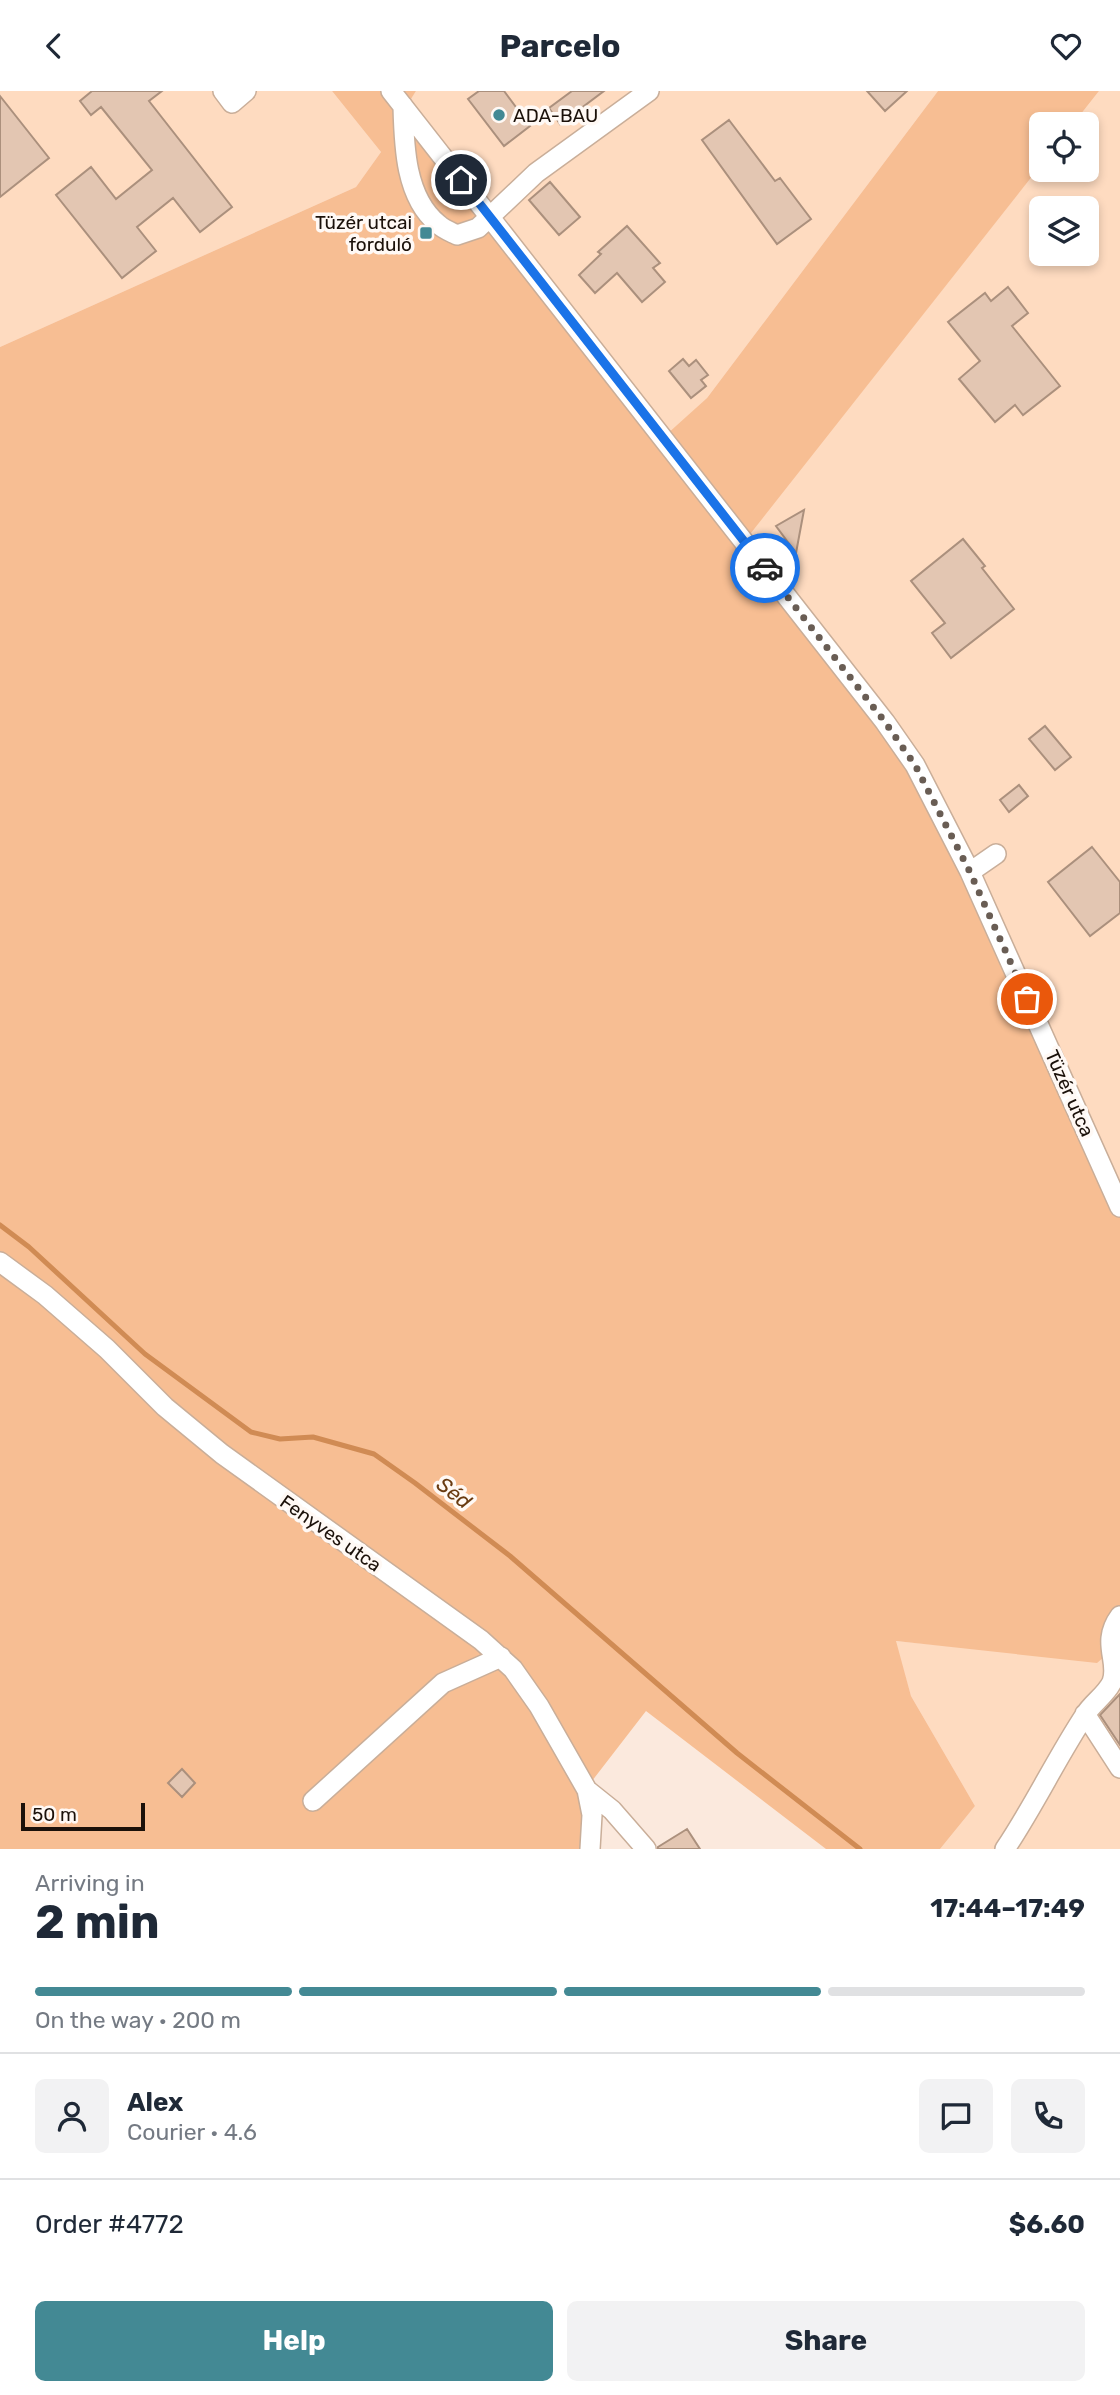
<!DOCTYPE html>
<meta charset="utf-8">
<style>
:root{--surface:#fff;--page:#f2f2f3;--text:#1f2937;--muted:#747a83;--line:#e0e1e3;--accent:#438994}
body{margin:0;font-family:Rubik,sans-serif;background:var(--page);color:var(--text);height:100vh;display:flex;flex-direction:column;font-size:26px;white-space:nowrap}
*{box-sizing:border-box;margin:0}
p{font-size:23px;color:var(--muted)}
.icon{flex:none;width:38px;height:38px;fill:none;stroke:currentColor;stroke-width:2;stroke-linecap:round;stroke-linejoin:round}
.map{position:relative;height:1758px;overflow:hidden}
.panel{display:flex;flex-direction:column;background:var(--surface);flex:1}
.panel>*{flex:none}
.buttons{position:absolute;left:1029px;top:21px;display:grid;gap:14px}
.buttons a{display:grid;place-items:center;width:70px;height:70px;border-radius:10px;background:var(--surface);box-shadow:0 4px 10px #0003;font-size:35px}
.scale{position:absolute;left:21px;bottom:18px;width:124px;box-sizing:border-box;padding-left:7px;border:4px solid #1b110a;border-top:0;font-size:19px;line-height:24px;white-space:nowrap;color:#1b110a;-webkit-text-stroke:5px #fff9f5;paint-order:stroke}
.pin{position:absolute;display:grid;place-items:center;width:60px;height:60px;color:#fff;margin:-30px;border:4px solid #fff;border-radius:50%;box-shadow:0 2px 7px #0007}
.courier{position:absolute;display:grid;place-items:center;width:70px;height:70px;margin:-35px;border:5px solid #1a73e8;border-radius:50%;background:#fff;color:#222;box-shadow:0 2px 9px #0007}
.headline em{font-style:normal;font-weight:700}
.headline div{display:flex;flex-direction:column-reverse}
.headline{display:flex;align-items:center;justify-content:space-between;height:119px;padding:0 35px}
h1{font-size:46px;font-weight:700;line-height:52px}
.bar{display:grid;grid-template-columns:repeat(4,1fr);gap:10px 7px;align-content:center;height:84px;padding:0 35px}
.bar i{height:9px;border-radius:5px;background:var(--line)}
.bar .active{background:var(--accent)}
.bar p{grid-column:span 4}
.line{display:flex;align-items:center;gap:18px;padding:0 35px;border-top:2px solid var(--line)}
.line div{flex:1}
.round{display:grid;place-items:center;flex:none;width:74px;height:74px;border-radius:10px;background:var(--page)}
.button{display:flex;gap:14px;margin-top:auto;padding:14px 35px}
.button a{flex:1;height:80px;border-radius:10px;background:var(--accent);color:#fff;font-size:28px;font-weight:700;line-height:80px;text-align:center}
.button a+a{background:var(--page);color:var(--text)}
header{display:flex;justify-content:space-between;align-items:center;height:91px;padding:0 35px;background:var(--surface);font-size:32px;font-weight:700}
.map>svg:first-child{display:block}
.built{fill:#fedbc0;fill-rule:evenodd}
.green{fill:#f7be93}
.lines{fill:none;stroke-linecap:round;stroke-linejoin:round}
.stream{stroke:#d08b54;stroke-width:5}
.building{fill:#e3c6b2;stroke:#ab907d;stroke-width:2}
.minor-casing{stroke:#c9ae99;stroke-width:22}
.minor{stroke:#fff;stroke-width:19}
.done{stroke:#695d54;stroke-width:7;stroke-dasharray:0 12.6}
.route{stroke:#1a73e8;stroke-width:9}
.poi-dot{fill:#438994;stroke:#fff9f5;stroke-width:2.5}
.labels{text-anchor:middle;stroke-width:7;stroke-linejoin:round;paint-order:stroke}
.poi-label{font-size:19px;fill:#1b110a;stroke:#fff9f5;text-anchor:start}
.street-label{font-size:19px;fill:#1b110a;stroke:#fff9f5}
.water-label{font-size:21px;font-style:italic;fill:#693b11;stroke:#fff9f5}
</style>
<header><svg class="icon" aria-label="back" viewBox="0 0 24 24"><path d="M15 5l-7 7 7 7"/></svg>Parcelo<svg class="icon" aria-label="heart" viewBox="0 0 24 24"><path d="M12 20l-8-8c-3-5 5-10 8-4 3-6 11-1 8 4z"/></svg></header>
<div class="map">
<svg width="1120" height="1758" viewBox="0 0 1120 1758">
<rect width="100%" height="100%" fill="#fbe9dd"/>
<path class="built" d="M0 0H332L381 61 356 96 0 256Z
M416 0H938L707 307 666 345 406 16Z
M1099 0H1120V1113L746 447 1041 74V79H1087V33H1073ZM1041 117H1087V163H1041Z
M895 1550 991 1559 1120 1552V1758H940L975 1715 911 1605Z"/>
<path class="green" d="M332 0H416L406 16 666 344 707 307 938 0H1099L1073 33H1041V74L747 447 891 630 1120 1113V1552L1097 1572 896 1550 911 1605 975 1715 940 1758H826L646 1620 585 1699 588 1758H0V256L356 96 381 61Z"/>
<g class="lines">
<path class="stream" d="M0 1134 29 1156 145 1263 251 1341 280 1348 313 1346 374 1363 415 1392 510 1465 737 1662 860 1758"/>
</g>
<path class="building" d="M92 0H162L149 10 232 116 200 141 173 107 137 136 156 160 122 187 56 104 91 76 116 108 152 79 101 16 91 24 80 10Z
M479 0H504L530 35 504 55 468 8Z
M572 0H604L560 33 549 17Z
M867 0H907L885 20Z
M0 5 49 67 0 106Z
M729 29 775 90 780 87 811 128 777 153 702 49Z
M550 91 580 126 559 144 529 109Z
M627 135 660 172 653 177 665 191 642 211 617 182 595 202 579 184 601 163 598 161Z
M1008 196 1028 222 1012 235 1060 295 1023 324 1015 314 995 331 959 288 980 270 948 231 985 202 991 210Z
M683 268 689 275 696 269 708 284 701 289 706 295 691 307 669 280Z
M804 419 796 462 776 435Z
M963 448 985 475 982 477 1014 518 951 567 932 542 945 532 911 490Z
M1045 635 1071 666 1055 679 1029 648Z
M1019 694 1028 705 1009 721 1000 709Z
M1092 756 1120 791V822L1090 845 1048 791Z
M1120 1603V1654L1100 1624Z
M182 1678 195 1692 182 1706 168 1692Z
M687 1738 700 1758H658V1756Z"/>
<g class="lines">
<g class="minor-casing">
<path id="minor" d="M223 0 232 12 246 0
M391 0 885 631 915 674 970 781 1120 1116
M403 15C404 54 405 106 438 133 443 138 451 141 457 144L478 137 536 82 649 0
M970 781 996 763
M0 1171 45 1204 107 1258 165 1316 222 1363 481 1549 513 1578 539 1615 587 1699 592 1724 590 1758
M1085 1623 1120 1677
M587 1699 612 1719 646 1758
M313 1710 443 1592 501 1566
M1005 1758C1034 1715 1056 1668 1085 1624 1092 1612 1106 1604 1112 1591 1120 1570 1100 1552 1120 1525"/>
</g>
<use href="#minor" class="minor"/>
</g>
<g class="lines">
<path class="done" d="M765 477 885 631 915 674 970 781 1027 908"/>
<path class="route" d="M461 89 765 477"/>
</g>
<g class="poi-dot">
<circle cx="499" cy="24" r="7"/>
<rect x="419" y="135" width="14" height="14" rx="3.5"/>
</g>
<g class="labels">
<g class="poi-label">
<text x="513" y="31">ADA-BAU</text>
<text x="412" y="138" text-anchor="end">Tüzér utcai<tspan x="412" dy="22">forduló</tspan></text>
</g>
<g class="street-label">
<text transform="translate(1070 1002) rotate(66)" y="7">Tüzér utca</text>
<text transform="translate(331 1442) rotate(35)" y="7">Fenyves utca</text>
</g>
<g class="water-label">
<text transform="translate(454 1402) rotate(38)" y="7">Séd</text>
</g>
</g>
</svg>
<div class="buttons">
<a><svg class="icon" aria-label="locate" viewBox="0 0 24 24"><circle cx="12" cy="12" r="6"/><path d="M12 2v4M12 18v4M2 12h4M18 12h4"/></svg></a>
<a><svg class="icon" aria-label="layers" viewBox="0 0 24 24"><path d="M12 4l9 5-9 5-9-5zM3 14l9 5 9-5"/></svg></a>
</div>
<div class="scale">50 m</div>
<div class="pin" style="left:1027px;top:908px;background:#ea580c"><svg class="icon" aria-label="bag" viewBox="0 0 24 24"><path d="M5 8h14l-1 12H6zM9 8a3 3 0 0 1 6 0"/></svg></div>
<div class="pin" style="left:461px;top:89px;background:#1f2937"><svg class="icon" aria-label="home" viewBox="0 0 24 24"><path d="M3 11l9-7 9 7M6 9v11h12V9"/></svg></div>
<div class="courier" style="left:765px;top:477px"><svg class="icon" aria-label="car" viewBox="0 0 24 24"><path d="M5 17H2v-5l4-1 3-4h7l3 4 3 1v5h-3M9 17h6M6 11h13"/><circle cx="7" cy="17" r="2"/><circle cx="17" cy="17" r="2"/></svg></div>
</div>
<section class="panel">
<div class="headline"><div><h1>2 min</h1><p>Arriving in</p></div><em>17:44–17:49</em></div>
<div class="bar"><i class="active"></i><i class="active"></i><i class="active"></i><i></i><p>On the way · 200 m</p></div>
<div class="line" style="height:126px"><a class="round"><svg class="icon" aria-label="person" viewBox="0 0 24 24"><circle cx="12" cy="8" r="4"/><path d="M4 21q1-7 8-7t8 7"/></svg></a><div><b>Alex</b><p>Courier · 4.6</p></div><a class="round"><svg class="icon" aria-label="chat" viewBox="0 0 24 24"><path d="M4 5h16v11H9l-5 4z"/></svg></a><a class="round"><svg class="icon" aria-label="phone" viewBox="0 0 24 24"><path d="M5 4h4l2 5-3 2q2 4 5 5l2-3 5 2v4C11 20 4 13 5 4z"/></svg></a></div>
<div class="line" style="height:91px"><div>Order #4772</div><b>$6.60</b></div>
<div class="button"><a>Help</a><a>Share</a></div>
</section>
